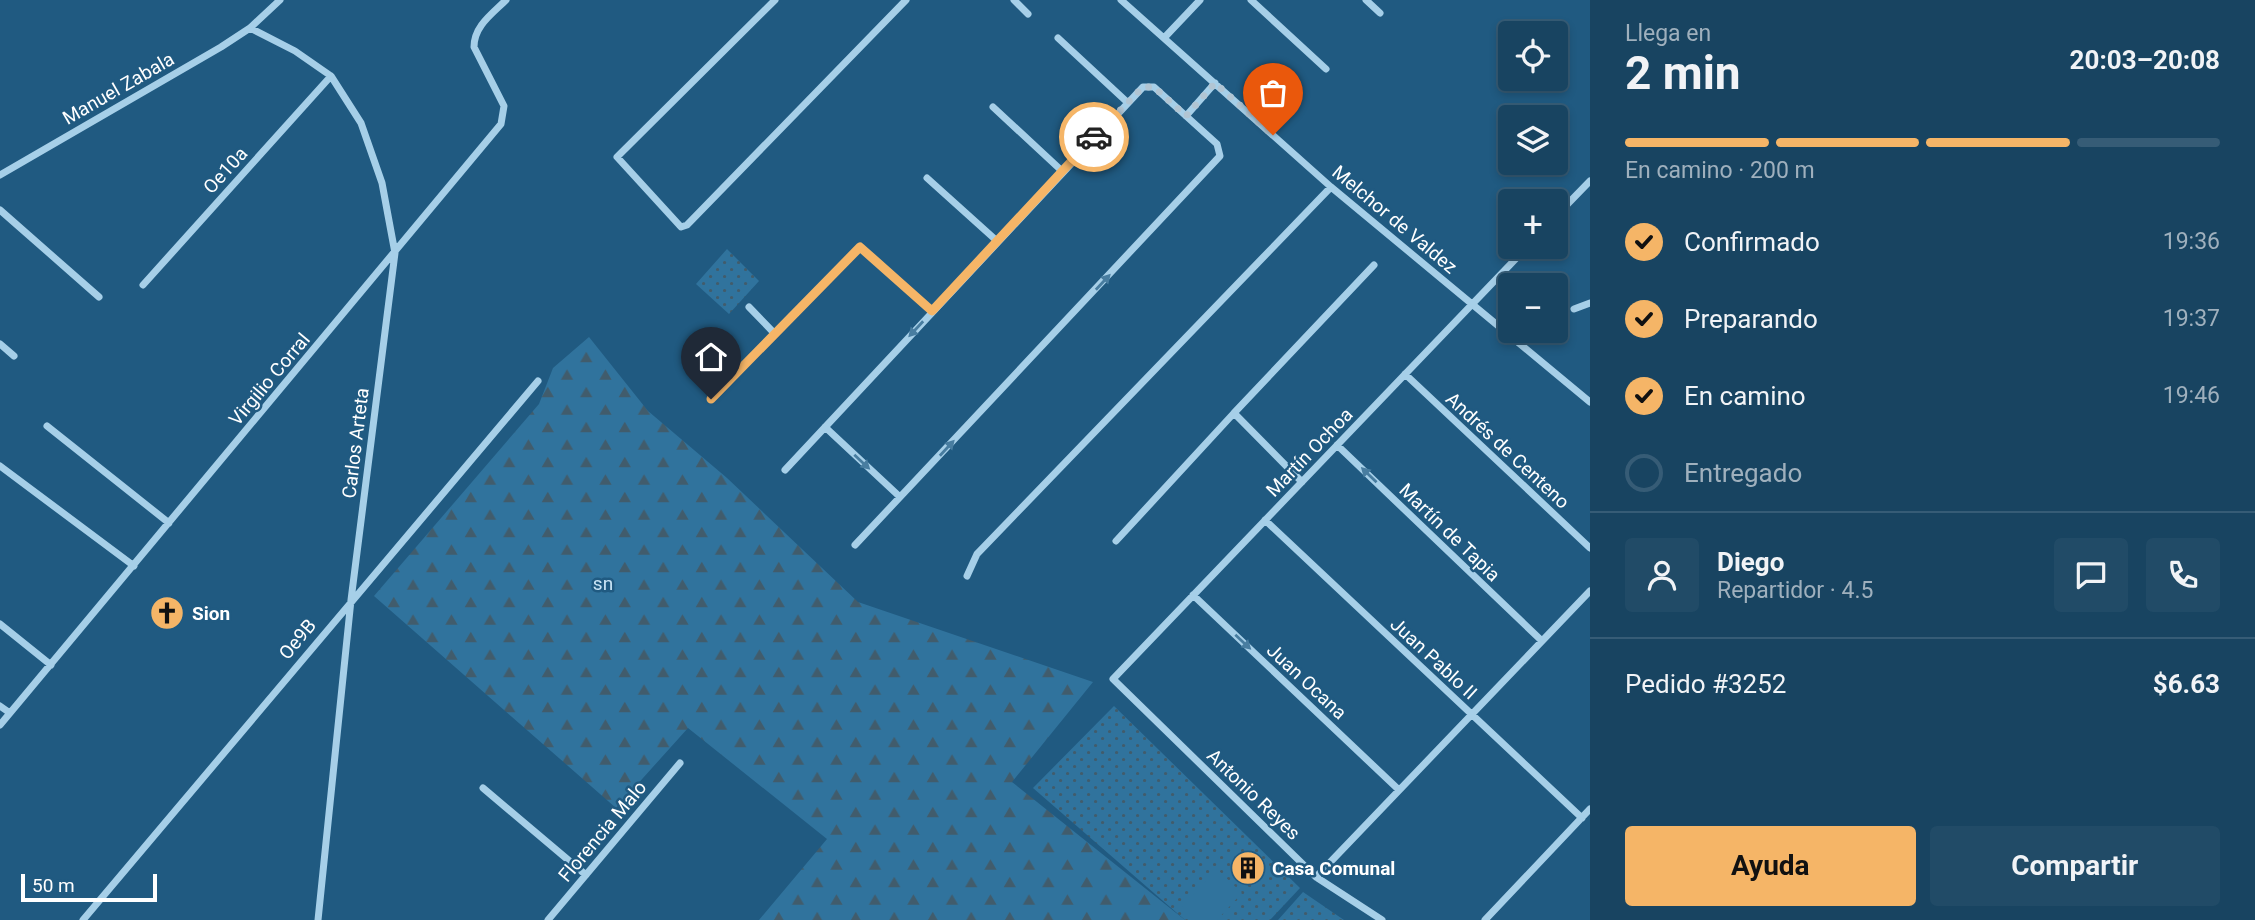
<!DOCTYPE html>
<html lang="es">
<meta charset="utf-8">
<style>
:root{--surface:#184461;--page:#214b67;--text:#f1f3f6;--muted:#9fb0bd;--line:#365c76;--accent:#f5b567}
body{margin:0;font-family:Roboto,sans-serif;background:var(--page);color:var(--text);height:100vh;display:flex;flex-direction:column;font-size:26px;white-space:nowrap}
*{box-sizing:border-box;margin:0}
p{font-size:23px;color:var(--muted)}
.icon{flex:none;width:38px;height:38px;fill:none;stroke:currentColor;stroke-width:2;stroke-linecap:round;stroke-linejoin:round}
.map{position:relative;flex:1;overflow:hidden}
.drawer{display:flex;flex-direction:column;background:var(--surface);width:665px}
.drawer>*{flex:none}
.tools{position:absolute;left:1498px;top:21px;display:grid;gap:14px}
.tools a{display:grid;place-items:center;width:70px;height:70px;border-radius:7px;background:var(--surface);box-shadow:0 4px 10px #0003,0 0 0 2px var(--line);font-size:35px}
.scale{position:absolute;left:21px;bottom:18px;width:136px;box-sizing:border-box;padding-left:7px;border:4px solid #fff;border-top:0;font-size:19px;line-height:24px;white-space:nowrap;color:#fff;-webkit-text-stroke:5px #205a81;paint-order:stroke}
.pin{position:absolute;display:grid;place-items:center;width:60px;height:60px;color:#fff;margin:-72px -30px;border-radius:50% 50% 50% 0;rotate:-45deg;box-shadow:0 0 7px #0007}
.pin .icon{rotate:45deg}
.courier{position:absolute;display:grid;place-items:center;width:70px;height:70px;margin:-35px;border:5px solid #f5b567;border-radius:50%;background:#fff;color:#222;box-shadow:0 2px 9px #0007}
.overview em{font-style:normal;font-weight:700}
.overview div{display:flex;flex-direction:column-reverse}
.overview{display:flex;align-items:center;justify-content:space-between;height:119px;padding:0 35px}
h1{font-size:46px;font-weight:700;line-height:52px}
.bar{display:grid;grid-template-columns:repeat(4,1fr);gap:10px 7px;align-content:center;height:84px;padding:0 35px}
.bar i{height:9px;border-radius:5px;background:var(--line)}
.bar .selected{background:var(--accent)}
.bar p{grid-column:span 4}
.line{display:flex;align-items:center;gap:18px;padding:0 35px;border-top:2px solid var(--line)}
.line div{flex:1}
.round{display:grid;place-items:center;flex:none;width:74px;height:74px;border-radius:7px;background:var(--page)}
ol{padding:0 35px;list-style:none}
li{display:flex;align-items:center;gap:21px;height:77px}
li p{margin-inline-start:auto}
li .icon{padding:7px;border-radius:50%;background:var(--accent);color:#111;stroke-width:4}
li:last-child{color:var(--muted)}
li i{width:38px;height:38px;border:4px solid var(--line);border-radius:50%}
.button{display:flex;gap:14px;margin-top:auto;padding:14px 35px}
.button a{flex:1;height:80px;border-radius:7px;background:var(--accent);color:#111;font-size:28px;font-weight:700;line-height:80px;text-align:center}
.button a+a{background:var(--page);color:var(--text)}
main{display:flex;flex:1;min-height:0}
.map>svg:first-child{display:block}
.grass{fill:url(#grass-dots)}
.forest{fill:url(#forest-firs)}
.pitch{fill:#30739d}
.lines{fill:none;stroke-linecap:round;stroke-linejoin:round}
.street{stroke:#a6cfe8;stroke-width:7}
.oneway{fill:#487da0}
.done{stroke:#b1c5d3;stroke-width:7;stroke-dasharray:0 12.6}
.route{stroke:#f5b567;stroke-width:9}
.labels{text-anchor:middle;stroke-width:5;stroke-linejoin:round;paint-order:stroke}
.street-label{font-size:19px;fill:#fff;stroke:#205a81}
.park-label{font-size:19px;fill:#cae5f6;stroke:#205a81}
.poi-label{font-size:19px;font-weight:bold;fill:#fff;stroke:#205a81;text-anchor:start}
</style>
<main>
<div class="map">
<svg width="1590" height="920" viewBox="0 0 1590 920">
<defs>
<pattern id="grass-dots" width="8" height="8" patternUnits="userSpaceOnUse" patternTransform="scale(1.75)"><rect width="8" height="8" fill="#30739d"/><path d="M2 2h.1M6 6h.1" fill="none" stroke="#415c6c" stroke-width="1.8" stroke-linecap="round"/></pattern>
<pattern id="forest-firs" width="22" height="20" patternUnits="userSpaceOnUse" patternTransform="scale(1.75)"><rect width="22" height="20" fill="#30739d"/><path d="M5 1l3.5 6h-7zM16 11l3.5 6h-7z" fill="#415c6c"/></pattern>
</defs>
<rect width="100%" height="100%" fill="#205a81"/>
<path class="grass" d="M727 249 759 281 729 314 696 284Z
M1114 706 1300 888 1270 920H1185L1033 788Z
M1303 892 1344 920H1278Z"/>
<path class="forest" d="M589 337 648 411 727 478 858 602 1093 682 1012 782 1185 920H759L827 839 688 728 616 808 374 596 539 404 553 368Z"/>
<path class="pitch" d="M1217 869 1242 893 1217 920H1197L1182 907Z"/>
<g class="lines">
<path class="street" d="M775 0 617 157 681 227 687 225 906 0
M1014 0 1028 14
M1121 0 1331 187 1590 402
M1251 0 1326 69
M1366 0 1380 13
M250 28 295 51 331 76 361 123 382 183 395 253 351 600 318 920
M1058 38 1127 102
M1164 38 1200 0
M993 107 1062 171
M1186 116 1215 83
M0 175 221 47 250 28 280 0
M927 178 997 241
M0 210 99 297
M1556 216 1590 181
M143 285 331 76
M749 307 775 334
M1574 309 1590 303
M0 344 14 356
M1405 374 1590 548
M711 399 860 247 932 311
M1234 413 1374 265
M47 426 169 523
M825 427 900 497
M1337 445 1542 641
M0 466 134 566
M785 470 1143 87H1154L1217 144 1220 156 855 545
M1265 520 1582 818
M1116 541 1234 413 1302 482
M967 576 977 554 1331 187
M1193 595 1399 790
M0 624 51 665
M0 706 10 713
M0 725 501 124 504 106 474 47C474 26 492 14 506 0
M483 788 586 875
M1316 877 1590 591
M83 920 538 381
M548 920 680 763
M1382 920 1316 877 1113 679 1527 247
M1485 920 1590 809"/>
</g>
<defs><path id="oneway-solid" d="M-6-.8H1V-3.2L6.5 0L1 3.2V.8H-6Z" transform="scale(1.75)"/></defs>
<g class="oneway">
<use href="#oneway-solid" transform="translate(1103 282) rotate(-47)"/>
<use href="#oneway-solid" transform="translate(916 329) rotate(133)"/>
<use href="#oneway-solid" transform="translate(947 448) rotate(-47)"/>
<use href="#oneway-solid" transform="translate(862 462) rotate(43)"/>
<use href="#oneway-solid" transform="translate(1369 475) rotate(-136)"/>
<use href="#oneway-solid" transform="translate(1243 642) rotate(43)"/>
</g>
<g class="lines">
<path class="done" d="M1094 137 1143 87H1154L1186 116 1215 83 1273 135"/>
<path class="route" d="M711 399 860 247 932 311 1094 137"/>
</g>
<defs>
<g id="church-disc" transform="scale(1.75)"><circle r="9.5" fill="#f5b567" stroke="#205a81"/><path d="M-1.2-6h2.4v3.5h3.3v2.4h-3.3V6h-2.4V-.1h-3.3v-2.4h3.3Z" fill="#111"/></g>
<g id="building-disc" transform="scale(1.75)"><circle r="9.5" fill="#f5b567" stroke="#205a81"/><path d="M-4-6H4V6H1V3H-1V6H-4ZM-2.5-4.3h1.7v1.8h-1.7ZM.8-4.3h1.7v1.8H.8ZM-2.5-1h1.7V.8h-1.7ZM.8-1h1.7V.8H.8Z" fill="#111"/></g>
</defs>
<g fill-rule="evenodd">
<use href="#church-disc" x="167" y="613"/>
<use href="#building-disc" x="1248" y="868"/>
</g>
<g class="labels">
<g class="street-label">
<text transform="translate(118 88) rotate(-30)" y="7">Manuel Zabala</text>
<text transform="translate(225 170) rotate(-48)" y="7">Oe10a</text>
<text transform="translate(1395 219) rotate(40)" y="7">Melchor de Valdez</text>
<text transform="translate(269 379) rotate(-50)" y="7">Virgilio Corral</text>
<text transform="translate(355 443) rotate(-83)" y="7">Carlos Arteta</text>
<text transform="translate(1508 450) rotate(43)" y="7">Andrés de Centeno</text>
<text transform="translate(1309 452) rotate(-46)" y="7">Martín Ochoa</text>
<text transform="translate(1450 532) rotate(44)" y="7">Martín de Tapia</text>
<text transform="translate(297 639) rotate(-50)" y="7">Oe9B</text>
<text transform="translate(1434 658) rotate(43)" y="7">Juan Pablo II</text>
<text transform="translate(1307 681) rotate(43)" y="7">Juan Ocana</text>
<text transform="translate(1254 794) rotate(44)" y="7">Antonio Reyes</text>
<text transform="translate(602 831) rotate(-50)" y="7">Florencia Malo</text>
</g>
<g class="park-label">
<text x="603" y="590">sn</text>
</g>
<g class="poi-label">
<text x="192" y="620">Sion</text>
<text x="1272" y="875">Casa Comunal</text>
</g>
</g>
</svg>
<div class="tools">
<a><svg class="icon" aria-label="locate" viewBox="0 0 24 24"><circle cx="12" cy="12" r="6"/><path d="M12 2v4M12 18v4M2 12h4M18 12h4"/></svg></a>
<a><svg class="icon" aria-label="layers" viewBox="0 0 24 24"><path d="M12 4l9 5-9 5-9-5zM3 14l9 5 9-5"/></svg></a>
<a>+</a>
<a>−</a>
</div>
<div class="scale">50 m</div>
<div class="pin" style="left:1273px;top:135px;background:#ea580c"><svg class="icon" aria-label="bag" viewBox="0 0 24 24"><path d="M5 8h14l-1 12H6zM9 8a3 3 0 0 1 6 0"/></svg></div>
<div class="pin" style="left:711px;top:399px;background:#1f2937"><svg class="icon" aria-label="home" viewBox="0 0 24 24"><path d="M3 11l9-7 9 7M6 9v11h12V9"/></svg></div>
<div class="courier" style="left:1094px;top:137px"><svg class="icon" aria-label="car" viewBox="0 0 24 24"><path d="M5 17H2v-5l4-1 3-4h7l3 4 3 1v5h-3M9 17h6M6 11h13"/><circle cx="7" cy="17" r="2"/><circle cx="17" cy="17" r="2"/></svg></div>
</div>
<section class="drawer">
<div class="overview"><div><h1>2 min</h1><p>Llega en</p></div><em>20:03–20:08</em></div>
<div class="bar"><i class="selected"></i><i class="selected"></i><i class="selected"></i><i></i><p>En camino · 200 m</p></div>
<ol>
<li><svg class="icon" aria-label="check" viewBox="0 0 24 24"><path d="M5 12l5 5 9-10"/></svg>Confirmado<p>19:36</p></li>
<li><svg class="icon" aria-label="check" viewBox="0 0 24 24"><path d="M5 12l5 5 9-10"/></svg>Preparando<p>19:37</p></li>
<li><svg class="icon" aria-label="check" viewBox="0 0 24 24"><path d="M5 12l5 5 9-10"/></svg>En camino<p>19:46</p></li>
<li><i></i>Entregado</li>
</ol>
<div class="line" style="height:126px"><a class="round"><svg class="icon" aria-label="person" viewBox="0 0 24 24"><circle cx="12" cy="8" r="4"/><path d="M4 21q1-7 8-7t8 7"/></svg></a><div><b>Diego</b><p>Repartidor · 4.5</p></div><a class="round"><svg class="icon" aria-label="chat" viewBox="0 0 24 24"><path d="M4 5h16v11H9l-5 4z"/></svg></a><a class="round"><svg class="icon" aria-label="phone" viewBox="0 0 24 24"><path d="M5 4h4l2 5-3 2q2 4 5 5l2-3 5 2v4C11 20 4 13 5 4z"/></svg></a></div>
<div class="line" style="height:91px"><div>Pedido #3252</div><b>$6.63</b></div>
<div class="button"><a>Ayuda</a><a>Compartir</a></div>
</section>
</main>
